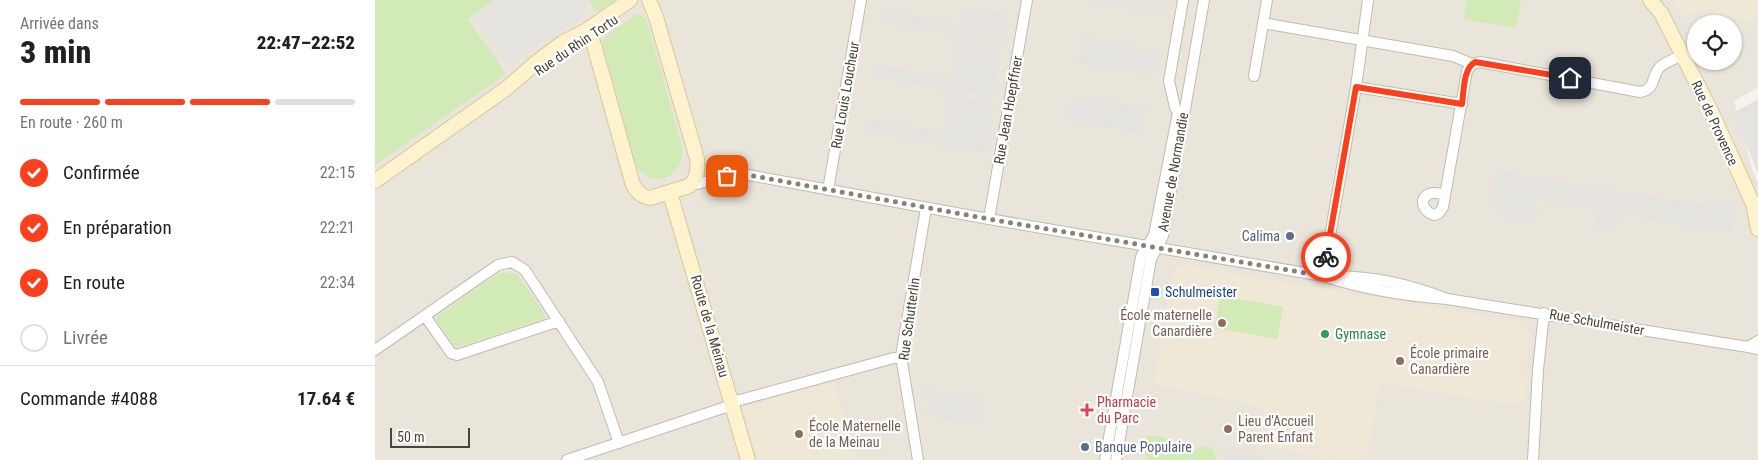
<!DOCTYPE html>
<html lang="fr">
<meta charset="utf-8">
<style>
:root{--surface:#fff;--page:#f2f2f2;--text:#202124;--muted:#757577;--line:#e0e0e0;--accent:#fc3f1d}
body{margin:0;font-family:"Roboto Condensed",sans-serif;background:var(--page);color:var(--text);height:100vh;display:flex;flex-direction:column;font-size:19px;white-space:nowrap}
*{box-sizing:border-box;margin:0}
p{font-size:16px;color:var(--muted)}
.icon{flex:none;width:28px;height:28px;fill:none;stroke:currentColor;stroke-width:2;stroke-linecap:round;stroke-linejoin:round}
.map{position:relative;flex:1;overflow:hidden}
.drawer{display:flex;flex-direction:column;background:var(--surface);width:375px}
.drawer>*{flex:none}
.controls{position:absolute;left:1312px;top:15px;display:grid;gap:10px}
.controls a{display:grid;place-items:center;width:55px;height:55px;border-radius:50%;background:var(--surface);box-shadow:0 1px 4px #0004;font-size:25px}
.scale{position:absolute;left:15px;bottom:12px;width:80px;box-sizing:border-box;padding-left:5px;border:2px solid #4b4439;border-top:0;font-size:14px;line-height:18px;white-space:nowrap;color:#4b4439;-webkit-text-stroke:4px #fff;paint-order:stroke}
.pin{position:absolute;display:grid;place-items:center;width:42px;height:42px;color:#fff;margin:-21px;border-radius:10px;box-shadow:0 2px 8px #0006}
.courier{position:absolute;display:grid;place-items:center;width:50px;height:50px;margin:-25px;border:4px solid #fc3f1d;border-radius:50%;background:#fff;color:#222;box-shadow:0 1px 6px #0007}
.summary em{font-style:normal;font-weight:800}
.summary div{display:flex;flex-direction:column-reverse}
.summary{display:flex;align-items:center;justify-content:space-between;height:85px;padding:0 20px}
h1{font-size:32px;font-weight:800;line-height:38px}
.bar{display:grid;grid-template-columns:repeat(4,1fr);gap:8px 5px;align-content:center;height:60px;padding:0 20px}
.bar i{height:6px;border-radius:4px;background:var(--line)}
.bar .current{background:var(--accent)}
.bar p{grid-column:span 4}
.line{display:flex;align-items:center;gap:12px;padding:0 20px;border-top:1px solid var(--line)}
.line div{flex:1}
ol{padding:0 20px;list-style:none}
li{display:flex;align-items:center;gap:15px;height:55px}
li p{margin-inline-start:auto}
li .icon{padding:5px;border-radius:50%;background:var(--accent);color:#fff;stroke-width:4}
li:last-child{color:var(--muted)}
li i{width:28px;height:28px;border:2px solid var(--line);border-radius:50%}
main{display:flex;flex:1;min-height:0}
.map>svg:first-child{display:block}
.residential{fill:#eae5da;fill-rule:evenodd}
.education{fill:#efe8d6}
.green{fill:#d2eab5}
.parking{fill:#e5e3e0}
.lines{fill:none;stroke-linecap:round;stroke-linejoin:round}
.street-casing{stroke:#c2bbae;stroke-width:12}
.secondary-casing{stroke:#d6c79b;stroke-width:16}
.street{stroke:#fff;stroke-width:10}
.secondary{stroke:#fff3cd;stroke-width:14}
.done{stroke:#878178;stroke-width:5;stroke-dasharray:0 9}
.route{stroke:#fc3f1d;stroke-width:6}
.service-dot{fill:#5c6f8a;stroke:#fff;stroke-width:2}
.transit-dot{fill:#1a4fb4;stroke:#fff;stroke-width:2}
.education-dot{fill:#8d6e63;stroke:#fff;stroke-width:2}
.leisure-dot{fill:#2e9e5b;stroke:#fff;stroke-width:2}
.health-dot{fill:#e0444e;stroke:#fff;stroke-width:2}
.labels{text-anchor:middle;stroke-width:4.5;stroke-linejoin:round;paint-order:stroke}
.street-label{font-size:14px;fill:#4b4439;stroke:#fff}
.service-label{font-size:14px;fill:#4e5e75;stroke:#fff;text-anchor:end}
.transit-label{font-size:14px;fill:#164399;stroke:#fff;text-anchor:start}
.education-label{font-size:14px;fill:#785e54;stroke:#fff;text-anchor:start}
.leisure-label{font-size:14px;fill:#27864d;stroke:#fff;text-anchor:start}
.health-label{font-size:14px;fill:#be3a42;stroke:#fff;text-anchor:start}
</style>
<main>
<section class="drawer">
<div class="summary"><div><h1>3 min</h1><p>Arrivée dans</p></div><em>22:47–22:52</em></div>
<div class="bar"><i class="current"></i><i class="current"></i><i class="current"></i><i></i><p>En route · 260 m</p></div>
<ol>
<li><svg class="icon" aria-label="check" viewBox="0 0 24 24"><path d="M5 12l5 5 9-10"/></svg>Confirmée<p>22:15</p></li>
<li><svg class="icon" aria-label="check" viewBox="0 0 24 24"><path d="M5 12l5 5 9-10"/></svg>En préparation<p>22:21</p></li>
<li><svg class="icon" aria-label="check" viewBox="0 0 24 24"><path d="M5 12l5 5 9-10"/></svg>En route<p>22:34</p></li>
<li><i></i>Livrée</li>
</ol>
<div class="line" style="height:65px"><div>Commande #4088</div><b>17.64 €</b></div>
</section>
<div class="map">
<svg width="1383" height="460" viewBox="0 0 1383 460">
<rect width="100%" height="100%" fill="#f6f3ec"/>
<path class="residential" d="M0 0H1383V88L1359 101 1378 172 1383 183V460H0ZM1321 24H1359V61H1321Z"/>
<path class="education" d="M1298 0H1383V23L1326 11 1307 16Z
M808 265 1148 323 1154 331 1150 406 1005 383 991 460H958L882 444 888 407 779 384 798 272Z
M459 382 481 460H383L368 408Z"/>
<path class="green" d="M0 0H119L93 19 131 74 0 165Z
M214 0H240L222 12Z
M1092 0H1146L1141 28 1089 19Z
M260 15H266L271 19 308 150C306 178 280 191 261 166L228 45V40L231 36Z
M126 272 143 275 170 315 169 319 83 347 79 345 62 321V316Z
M845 296 908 307 902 339 840 328Z
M772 436C789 435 802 441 814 453L817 454C825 441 841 445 841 460H817L814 458 810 460H774C768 452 767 445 772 436Z"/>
<path class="parking" d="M120 0H211L208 17 132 62 101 15Z
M713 0H790L787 15 713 2Z
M589 8 635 15 630 43 595 38 594 44 626 49 618 97 586 91 585 97 619 103 611 152 565 145Z
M510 11 579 24 578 34 508 22Z
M707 37 781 51 777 75 702 62Z
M500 64 572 78 570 90 498 77Z
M697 95 771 109 767 133 692 120Z
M1383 99V173L1358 113Z
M490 119 561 131 559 143 488 131Z
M1121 171 1338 207 1340 200 1359 204 1356 233 1246 214 1243 217 1241 233 1219 230 1222 210 1164 199 1158 205 1163 213 1157 217 1144 220 1135 219 1124 211 1118 199V185Z
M551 389 609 400 604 425 551 415 554 399 550 398Z
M848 450 905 460H846Z"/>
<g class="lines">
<g class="street-casing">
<path id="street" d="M888 23 1078 56 1097 64
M879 76 892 0
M981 87 1087 104
M314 186 352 176 368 174 614 219 948 276C988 289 1030 296 1072 299 1033 283 991 275 948 276
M453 190 486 0
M1070 195C1065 194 1059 191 1054 194 1042 200 1050 212 1059 215L1064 213 1068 207 1092 71 1097 64 1105 62 1265 92C1281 90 1276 76 1285 67 1291 62 1300 59 1307 55
M614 219 652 0
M948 276 981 87 993 0
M1072 299 1373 347
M50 316 76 353 82 355 184 321
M1383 341 1373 347 1383 349
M0 350 123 265 137 262 150 270 223 382 244 443
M357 401 365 400 526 356
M192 460 357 405
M543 460 526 356 551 208
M730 460 766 257 779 235 803 113 800 107 794 81 808 0
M741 460 776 259 788 236 829 0
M1158 460 1163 370 1169 313"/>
</g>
<g class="secondary-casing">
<path id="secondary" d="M1275 0 1286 13 1337 113 1383 215
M212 30 219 45 258 185C262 192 266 196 275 198L314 186C323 178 323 170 322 159L281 17 274 0
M0 181 132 88 163 61 187 43 212 30 255 0
M295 193 373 460
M1379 208 1383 229"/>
</g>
<use href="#street" class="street"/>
<use href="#secondary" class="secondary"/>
</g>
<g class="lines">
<path class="done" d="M352 176 368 174 614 219 948 276 951 257"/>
<path class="route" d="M951 257 981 87 1087 104C1089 91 1088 69 1100 62L1195 78"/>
</g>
<g class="service-dot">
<circle cx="915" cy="236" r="5"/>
<circle cx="710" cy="447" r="5"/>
</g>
<rect class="transit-dot" x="775" y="287" width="10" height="10" rx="2.5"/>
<g class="education-dot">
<circle cx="847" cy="323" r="5"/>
<circle cx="1025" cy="361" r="5"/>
<circle cx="853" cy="429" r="5"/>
<circle cx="424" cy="434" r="5"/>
</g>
<circle class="leisure-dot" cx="950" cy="334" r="5"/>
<path class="health-dot" d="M709.5 402.5h5v5h5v5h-5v5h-5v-5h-5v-5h5z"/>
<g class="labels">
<g class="street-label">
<text transform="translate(201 45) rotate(-34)" y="5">Rue du Rhin Tortu</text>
<text transform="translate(470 95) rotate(-80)" y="5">Rue Louis Loucheur</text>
<text transform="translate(633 110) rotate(-80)" y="5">Rue Jean Hoepffner</text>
<text transform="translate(1340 123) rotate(65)" y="5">Rue de Provence</text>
<text transform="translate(798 172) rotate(-80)" y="5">Avenue de Normandie</text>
<text transform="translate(534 319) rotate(-82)" y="5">Rue Schutterlin</text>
<text transform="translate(1222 322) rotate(10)" y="5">Rue Schulmeister</text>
<text transform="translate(335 326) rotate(74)" y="5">Route de la Meinau</text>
</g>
<g class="service-label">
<text x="905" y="241">Calima</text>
<text x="720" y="452" text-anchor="start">Banque Populaire</text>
</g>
<g class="transit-label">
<text x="790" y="297">Schulmeister</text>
</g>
<g class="education-label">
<text x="837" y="320" text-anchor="end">École maternelle<tspan x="837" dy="16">Canardière</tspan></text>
<text x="1035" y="358">École primaire<tspan x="1035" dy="16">Canardière</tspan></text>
<text x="863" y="426">Lieu d'Accueil<tspan x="863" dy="16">Parent Enfant</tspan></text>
<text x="434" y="431">École Maternelle<tspan x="434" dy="16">de la Meinau</tspan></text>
</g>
<g class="leisure-label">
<text x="960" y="339">Gymnase</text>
</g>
<g class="health-label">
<text x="722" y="407">Pharmacie<tspan x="722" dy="16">du Parc</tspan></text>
</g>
</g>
</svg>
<div class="controls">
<a><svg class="icon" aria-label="locate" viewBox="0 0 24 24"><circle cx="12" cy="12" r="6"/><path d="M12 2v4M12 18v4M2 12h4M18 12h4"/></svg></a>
</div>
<div class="scale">50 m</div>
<div class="pin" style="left:352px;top:176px;background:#ea580c"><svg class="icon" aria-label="bag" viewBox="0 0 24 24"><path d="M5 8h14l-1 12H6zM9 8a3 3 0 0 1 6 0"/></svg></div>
<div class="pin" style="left:1195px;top:78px;background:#1f2937"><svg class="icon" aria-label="home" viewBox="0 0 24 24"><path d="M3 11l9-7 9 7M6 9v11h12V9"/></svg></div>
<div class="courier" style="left:951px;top:257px"><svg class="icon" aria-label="bike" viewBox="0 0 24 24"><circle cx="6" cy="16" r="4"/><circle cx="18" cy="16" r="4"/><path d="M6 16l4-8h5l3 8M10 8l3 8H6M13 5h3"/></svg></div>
</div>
</main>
